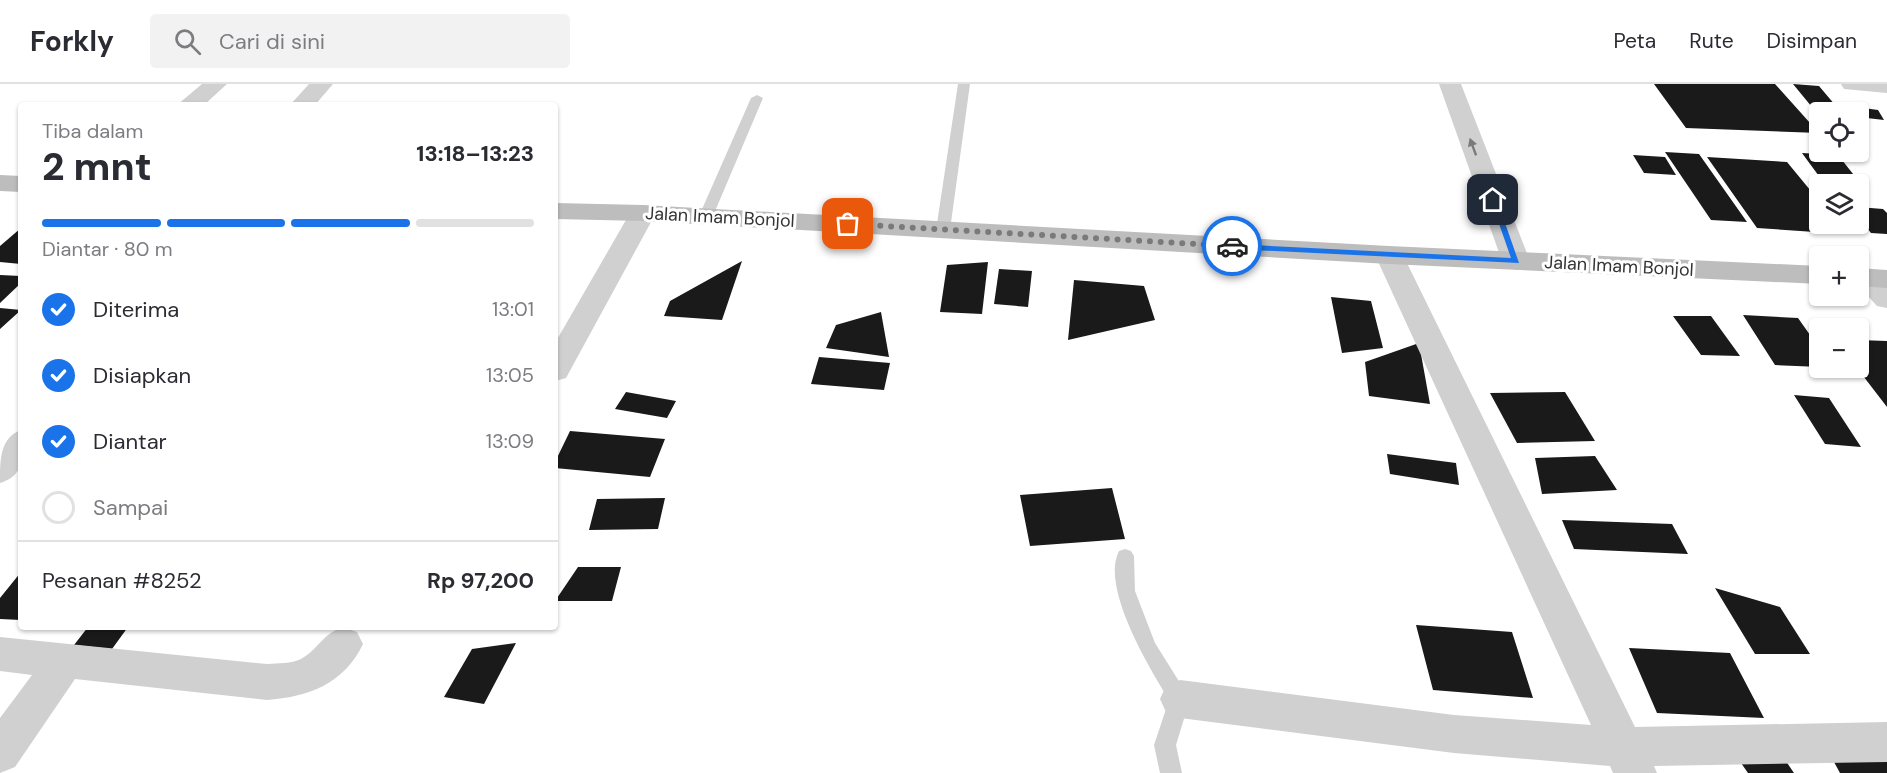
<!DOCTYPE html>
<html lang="id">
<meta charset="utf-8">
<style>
:root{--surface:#fff;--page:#f2f2f3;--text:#2b2b33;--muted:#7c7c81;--line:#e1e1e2;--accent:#1a73e8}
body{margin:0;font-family:"DM Sans",sans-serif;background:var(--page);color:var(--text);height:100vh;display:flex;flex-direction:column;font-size:22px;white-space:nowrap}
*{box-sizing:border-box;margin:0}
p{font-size:20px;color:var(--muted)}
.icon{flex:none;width:33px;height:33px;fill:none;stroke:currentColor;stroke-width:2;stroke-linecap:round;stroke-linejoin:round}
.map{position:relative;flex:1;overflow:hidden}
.panel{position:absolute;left:18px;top:18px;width:540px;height:528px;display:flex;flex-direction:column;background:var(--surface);border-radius:6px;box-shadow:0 2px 4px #0004}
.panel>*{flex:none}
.tools{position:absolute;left:1809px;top:18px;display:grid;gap:12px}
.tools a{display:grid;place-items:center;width:60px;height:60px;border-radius:6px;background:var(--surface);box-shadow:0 2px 4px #0004;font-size:30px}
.pin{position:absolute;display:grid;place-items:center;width:51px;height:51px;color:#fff;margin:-26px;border-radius:12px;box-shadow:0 3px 9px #0006}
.courier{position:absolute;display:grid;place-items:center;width:60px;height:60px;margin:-30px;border:4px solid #1a73e8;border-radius:50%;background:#fff;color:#222;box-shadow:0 2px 8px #0007}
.summary em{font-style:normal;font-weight:800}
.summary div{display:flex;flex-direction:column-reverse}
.summary{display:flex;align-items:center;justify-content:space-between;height:102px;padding:0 24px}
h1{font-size:39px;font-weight:800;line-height:45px}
.bar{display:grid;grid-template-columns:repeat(4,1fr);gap:9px 6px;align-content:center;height:72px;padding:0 24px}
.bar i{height:8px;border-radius:4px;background:var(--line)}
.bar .current{background:var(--accent)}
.bar p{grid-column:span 4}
.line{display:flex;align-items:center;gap:15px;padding:0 24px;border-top:2px solid var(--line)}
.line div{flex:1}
ol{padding:0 24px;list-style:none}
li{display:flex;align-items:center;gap:18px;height:66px}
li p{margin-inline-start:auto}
li .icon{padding:6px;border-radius:50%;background:var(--accent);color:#fff;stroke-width:4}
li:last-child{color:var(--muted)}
li i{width:33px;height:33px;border:3px solid var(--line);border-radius:50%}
header{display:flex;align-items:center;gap:36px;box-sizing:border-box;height:84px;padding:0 30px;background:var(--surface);border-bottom:2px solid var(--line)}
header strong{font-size:28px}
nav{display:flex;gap:33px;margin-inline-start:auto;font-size:21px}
.search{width:420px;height:54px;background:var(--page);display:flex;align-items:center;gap:15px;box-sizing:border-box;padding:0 21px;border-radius:6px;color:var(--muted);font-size:22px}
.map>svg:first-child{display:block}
.building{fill:#1a1a1a}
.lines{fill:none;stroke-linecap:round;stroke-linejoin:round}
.lane{fill:#d0d0d0;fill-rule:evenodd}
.street{fill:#d0d0d0;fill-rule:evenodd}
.secondary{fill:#bdbdbd;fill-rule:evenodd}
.oneway{fill:#7a7a7a}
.route{fill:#1a73e8}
.done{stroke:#7a7a7a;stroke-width:6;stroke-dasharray:0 10.8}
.labels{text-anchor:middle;stroke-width:6;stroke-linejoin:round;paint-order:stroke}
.street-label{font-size:18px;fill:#333;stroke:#fff}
</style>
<header>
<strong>Forkly</strong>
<div class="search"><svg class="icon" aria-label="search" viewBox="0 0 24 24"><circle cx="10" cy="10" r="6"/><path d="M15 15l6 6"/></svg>Cari di sini</div>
<nav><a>Peta</a><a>Rute</a><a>Disimpan</a></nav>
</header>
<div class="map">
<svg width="1887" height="689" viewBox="0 0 1887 689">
<rect width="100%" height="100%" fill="#fff"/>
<path class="building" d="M1654 0H1775L1819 49 1686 44Z
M1793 0 1819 2 1841 28H1816Z
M1841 21 1878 26 1884 36 1858 33V28H1846Z
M1665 68 1699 70 1747 138 1711 136Z
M1802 69 1838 71 1861 100 1824 99Z
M1633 71 1665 73 1676 91 1644 89Z
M1707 73 1787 78 1820 118V140H1836L1844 150 1757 144Z
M1858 123 1883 125 1887 129V150L1871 149 1858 133Z
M21 144V180L0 178V162Z
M742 177 722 236 664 232 670 217Z
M988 178 982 230 940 228 947 181Z
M999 185 1032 187 1028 223 994 220Z
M0 191 21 192V199L0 219Z
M1074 196 1144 202 1155 236 1068 256Z
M1331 213 1371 217 1383 264 1342 269Z
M0 224 21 226 0 245Z
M881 228 889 273 826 264 836 241Z
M1743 231 1798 234 1820 265V283L1775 281Z
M1673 232H1711L1740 272 1701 271Z
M1858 256 1887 257V323L1857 284Z
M1419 259 1430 320 1369 312 1365 278Z
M819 273 890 279 884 306 811 300Z
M626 308 676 317 667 334 615 325Z
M1565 308 1595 357 1517 359 1490 309Z
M1794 311 1829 314 1861 363 1825 360Z
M570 347 665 355 650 393 555 384V378Z
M1387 370 1456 379 1459 401 1390 390Z
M1595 372 1617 406 1542 410 1535 374Z
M1112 404 1125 455 1030 462 1020 411Z
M665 414 658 445 589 446 597 415Z
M1562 436 1672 440 1688 470 1574 465Z
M578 483H621L612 517H555Z
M21 488V536L0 535V514Z
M1715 504 1780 523 1810 570H1755Z
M1416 541 1512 548 1533 614 1433 606Z
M88 543H128L112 565 74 561Z
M516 559 484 620 444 613 472 565Z
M1629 564 1730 569 1764 634 1657 629Z
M1775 661 1794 689H1748L1732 666Z
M1828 667 1887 671V689H1840Z"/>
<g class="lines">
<path class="lane" d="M958 0H970L950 146 943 150 936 146Z
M757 11 763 14 713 132 711 135H701L699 132 751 14Z
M1125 465 1131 467 1134 472 1135 507 1155 559 1190 615 1176 661 1182 689H1160L1154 661 1169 616C1150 585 1100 503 1119 467Z"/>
<path class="street" d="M202 0H227L204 21H177Z
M309 0H333L315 21H290Z
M1439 0H1461L1530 177 1526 183 1516 186 1506 183 1502 177Z
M1841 0H1887V9L1844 5Z
M643 121 652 123 656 129 566 294 555 297V259L630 129 634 123Z
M1389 162 1399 165 1403 171 1635 643 1887 638V678L1654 682 1657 689H1613L1610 682 1454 669 1180 634 1166 628 1160 615 1166 602 1180 596 1454 631 1591 641 1375 171 1379 165Z
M1868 185 1878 188 1887 197V224L1877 222 1858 201V187Z
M21 346C21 370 28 390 0 399 0 375 0 354 21 346Z
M343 543 357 548 363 560C344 600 308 613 267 616L75 595 15 683 0 689V634L32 591 0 587V553L267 580C278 579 291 580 301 575 319 565 322 550 343 543Z"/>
<path class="secondary" d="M0 91 21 92V108L0 107Z
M555 119 643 121 1389 162 1820 182V200L1389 180 643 137 555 135Z
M1858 184 1887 186V204L1858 202Z"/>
</g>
<defs><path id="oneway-solid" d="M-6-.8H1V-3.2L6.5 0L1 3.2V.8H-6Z" transform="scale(1.5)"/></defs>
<use class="oneway" href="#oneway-solid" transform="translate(1473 63) rotate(-110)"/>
<path class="route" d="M1490 114 1497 116 1519 179 1232 165 1228 162 1232 160 1511 174Z"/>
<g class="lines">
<path class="done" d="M848 140 1232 162"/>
</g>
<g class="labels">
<g class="street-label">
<text transform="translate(720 133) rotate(3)" y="6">Jalan Imam Bonjol</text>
<text transform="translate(1619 182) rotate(3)" y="6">Jalan Imam Bonjol</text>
</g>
</g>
</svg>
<div class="tools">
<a><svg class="icon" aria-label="locate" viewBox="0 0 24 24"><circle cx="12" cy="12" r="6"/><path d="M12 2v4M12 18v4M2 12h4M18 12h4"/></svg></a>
<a><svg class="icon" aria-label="layers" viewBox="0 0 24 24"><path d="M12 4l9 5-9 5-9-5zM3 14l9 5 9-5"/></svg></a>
<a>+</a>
<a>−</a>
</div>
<div class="pin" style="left:848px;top:140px;background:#ea580c"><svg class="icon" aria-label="bag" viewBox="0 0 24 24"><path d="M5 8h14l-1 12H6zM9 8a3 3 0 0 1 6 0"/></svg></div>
<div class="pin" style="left:1493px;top:116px;background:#1f2937"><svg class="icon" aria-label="home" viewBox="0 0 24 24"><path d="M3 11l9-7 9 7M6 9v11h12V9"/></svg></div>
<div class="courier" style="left:1232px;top:162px"><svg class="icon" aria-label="car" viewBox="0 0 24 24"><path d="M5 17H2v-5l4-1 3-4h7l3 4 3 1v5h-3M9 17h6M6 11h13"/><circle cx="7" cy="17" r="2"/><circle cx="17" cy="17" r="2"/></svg></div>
<section class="panel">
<div class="summary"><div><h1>2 mnt</h1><p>Tiba dalam</p></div><em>13:18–13:23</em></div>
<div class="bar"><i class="current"></i><i class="current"></i><i class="current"></i><i></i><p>Diantar · 80 m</p></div>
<ol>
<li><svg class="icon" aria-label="check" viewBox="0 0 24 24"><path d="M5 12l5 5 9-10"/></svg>Diterima<p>13:01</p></li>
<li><svg class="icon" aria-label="check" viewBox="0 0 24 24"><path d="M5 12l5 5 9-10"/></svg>Disiapkan<p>13:05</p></li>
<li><svg class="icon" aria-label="check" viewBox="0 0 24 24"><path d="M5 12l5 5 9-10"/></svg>Diantar<p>13:09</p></li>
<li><i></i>Sampai</li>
</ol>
<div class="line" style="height:78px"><div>Pesanan #8252</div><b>Rp 97,200</b></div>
</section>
</div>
